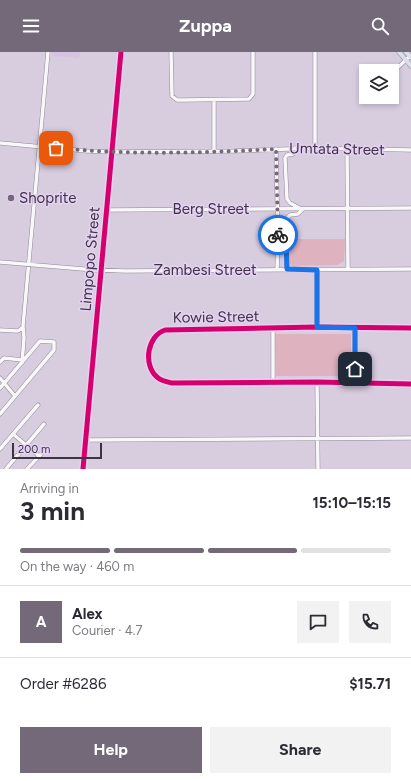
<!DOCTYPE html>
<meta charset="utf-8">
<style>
:root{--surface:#fff;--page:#f2f2f3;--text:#2b2b33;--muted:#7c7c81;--line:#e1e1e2;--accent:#736979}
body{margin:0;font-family:Figtree,sans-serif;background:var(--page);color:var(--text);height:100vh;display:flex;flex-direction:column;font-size:15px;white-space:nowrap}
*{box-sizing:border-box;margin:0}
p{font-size:13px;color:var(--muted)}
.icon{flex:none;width:22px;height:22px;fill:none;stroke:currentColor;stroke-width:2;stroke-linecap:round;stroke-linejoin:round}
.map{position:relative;height:417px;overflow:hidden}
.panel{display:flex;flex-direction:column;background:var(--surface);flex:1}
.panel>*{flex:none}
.buttons{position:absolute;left:359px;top:12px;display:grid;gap:8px}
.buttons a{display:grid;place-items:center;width:40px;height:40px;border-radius:0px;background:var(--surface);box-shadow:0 2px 6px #0003;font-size:20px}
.scale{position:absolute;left:12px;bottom:10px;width:90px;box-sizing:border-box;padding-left:4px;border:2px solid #3c3442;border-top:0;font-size:11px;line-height:14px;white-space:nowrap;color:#3c3442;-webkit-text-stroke:3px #e6d1f4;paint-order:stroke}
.pin{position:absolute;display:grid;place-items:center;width:34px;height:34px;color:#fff;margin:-17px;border-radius:8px;box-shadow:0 2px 6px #0006}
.courier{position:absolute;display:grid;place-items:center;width:40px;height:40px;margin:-20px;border:3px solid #1a73e8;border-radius:50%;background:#fff;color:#222;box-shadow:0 1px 5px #0007}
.summary em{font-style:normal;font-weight:700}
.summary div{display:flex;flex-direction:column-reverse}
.summary{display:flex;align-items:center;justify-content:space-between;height:68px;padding:0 20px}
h1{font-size:26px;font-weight:700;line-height:30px}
.bar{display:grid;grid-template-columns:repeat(4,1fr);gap:6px 4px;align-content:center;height:48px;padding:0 20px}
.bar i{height:5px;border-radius:3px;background:var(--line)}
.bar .active{background:var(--accent)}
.bar p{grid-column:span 4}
.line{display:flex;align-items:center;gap:10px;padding:0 20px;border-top:1px solid var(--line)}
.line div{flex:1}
.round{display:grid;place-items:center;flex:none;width:42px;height:42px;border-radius:0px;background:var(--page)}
.primary-button{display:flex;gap:8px;margin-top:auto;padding:8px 20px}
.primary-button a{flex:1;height:46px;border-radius:0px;background:var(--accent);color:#fff;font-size:16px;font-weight:700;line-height:46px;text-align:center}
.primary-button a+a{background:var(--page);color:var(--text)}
header{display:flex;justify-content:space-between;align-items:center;height:52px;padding:0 20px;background:var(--accent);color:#fff;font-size:18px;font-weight:700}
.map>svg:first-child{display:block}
.built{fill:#d5c2e2}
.green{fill:#deb2bf}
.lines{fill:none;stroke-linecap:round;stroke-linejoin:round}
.minor-casing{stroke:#908896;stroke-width:4.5}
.major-casing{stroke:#9298ad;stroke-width:5}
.minor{stroke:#f9f7fa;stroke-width:3.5}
.major{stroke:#dadfe8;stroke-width:4}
.cycleway-casing{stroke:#e6d1f4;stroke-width:8}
.cycleway{stroke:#d6006c;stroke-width:5}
.done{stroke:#736979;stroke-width:4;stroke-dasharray:0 7.2}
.route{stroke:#1a73e8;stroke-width:5}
.poi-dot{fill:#736979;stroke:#e6d1f4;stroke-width:1.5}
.labels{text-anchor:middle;stroke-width:3;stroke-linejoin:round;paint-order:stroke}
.street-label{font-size:15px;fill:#3c3442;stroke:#e6d1f4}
.poi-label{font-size:15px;fill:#3c3442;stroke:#e6d1f4;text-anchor:start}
</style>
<header><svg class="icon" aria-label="menu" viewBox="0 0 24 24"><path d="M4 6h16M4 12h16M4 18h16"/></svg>Zuppa<svg class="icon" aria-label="search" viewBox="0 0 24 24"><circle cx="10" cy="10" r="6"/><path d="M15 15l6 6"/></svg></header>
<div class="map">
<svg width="411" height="417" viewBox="0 0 411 417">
<rect width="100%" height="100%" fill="#d8ccdf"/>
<path class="built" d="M52 0H80L79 6 53 4Z"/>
<path class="green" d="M289 187H345L344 209 337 213 292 214 289 210Z
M275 282H351V324H276Z"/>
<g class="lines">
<g class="minor-casing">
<path id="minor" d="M171 0 172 44 177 48H184L249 47 253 42V0
M315 0V96
M392 21 410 4
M374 45 383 47 388 45
M214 48V99
M0 91 87 99 112 100 234 99 315 96 411 98
M295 96 293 102 287 103 285 106 287 147 290 151 301 157
M347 96 348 217
M276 97 278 188 277 218
M107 158 411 156
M0 210 95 218 126 219 411 217
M287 217 286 188 288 165 290 163 298 162 303 157
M317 218V275
M273 276V331
M355 276V331
M411 276 317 275 165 278C147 284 143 313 157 325 161 329 167 330 172 331L317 330 411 332
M0 278 18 279 23 275
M0 310 4 306 22 308
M22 311 24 286 23 274 48 0
M0 326 15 344
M317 330 318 417
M0 336 40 289 54 290V298L0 362
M13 382 39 404
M86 388 411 386
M0 397 38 353
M6 417 44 372
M27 417 44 399
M83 417 121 0"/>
</g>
<g class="major-casing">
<path id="major" d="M399 0 411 14
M406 0 411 5"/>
</g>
<use href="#minor" class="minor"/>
<use href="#major" class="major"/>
<g class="cycleway-casing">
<path id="cycleway" d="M411 276 317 275 165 278C147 284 143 313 157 325 161 329 167 330 172 331L317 330 411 332
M83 417 121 0"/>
</g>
<use href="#cycleway" class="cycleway"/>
</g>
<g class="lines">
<path class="done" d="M56 96C129 103 203 101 276 97L278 183"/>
<path class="route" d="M278 183V188H286L287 217 317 218V275L355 276V317"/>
</g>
<circle class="poi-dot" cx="11" cy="146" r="4"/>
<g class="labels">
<g class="street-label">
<text transform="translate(337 97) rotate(1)" y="5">Umtata Street</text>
<text x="211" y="162">Berg Street</text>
<text transform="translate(90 207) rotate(-85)" y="5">Limpopo Street</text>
<text x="205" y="223">Zambesi Street</text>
<text transform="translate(216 265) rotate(-1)" y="5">Kowie Street</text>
</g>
<g class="poi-label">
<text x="19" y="151">Shoprite</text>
</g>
</g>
</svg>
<div class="buttons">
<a><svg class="icon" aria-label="layers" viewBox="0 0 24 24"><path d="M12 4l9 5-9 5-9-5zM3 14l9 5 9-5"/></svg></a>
</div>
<div class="scale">200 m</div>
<div class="pin" style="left:56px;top:96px;background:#ea580c"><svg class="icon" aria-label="bag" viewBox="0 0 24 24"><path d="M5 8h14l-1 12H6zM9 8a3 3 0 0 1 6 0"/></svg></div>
<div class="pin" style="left:355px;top:317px;background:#1f2937"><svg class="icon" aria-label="home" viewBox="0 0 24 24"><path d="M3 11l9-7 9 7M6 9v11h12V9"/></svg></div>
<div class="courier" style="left:278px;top:183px"><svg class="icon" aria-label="bike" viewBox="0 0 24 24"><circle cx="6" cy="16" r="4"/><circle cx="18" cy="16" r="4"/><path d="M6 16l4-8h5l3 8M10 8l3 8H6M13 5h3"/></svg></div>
</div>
<section class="panel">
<div class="summary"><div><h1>3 min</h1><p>Arriving in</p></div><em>15:10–15:15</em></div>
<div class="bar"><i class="active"></i><i class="active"></i><i class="active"></i><i></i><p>On the way · 460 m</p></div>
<div class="line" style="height:72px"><b class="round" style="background:var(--accent);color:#fff">A</b><div><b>Alex</b><p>Courier · 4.7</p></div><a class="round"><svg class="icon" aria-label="chat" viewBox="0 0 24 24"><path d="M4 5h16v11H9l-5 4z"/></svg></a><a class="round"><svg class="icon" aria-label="phone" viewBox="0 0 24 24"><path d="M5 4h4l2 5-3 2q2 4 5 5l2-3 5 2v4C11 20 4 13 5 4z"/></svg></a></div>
<div class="line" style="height:52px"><div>Order #6286</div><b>$15.71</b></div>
<div class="primary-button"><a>Help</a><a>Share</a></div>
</section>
